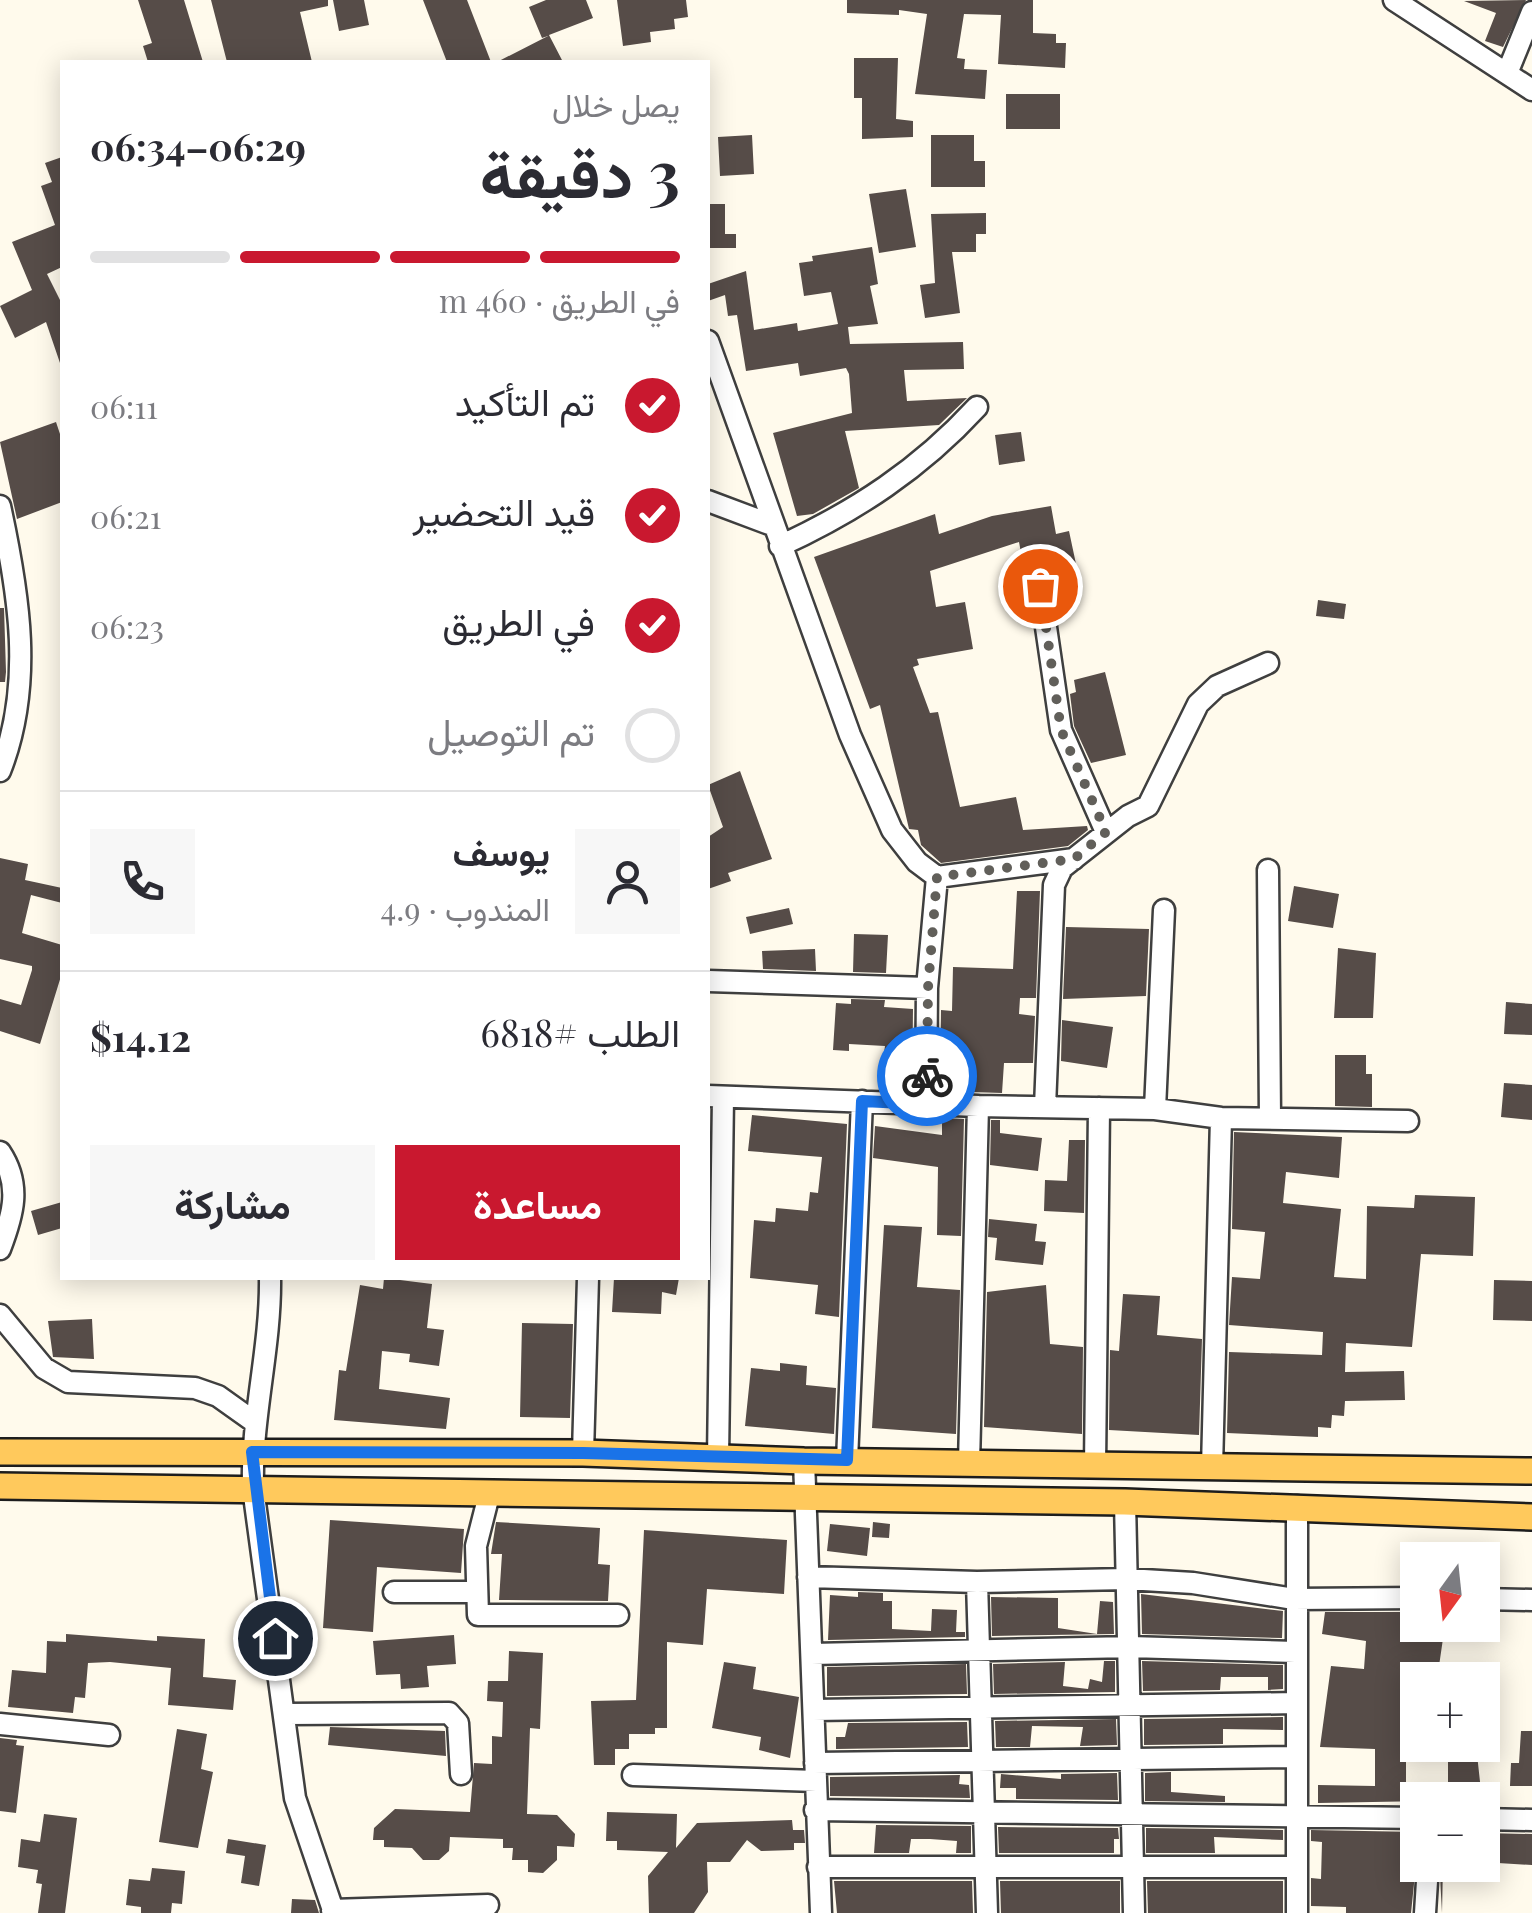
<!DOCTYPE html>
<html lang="ar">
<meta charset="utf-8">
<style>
:root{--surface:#fff;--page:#f7f7f7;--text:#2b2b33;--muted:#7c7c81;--line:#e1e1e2;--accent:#c9182f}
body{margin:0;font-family:"Playfair Display",Vazirmatn,serif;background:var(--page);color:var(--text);direction:rtl;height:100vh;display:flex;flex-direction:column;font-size:38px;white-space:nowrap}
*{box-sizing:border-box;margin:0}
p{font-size:32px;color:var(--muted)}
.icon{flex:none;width:55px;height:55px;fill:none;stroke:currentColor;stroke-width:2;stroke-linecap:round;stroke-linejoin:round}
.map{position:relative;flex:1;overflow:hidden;direction:ltr}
.sheet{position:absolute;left:60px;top:60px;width:650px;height:1220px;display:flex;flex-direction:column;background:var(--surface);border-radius:0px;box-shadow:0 5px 25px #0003;direction:rtl}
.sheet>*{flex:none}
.needle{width:65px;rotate:195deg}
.controls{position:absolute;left:1400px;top:1542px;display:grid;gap:20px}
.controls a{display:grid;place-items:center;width:100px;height:100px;border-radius:0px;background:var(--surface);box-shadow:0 5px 25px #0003;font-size:50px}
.pin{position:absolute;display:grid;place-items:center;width:85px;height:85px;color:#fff;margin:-42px;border:5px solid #fff;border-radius:50%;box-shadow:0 2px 10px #0007}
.courier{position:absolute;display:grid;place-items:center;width:100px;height:100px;margin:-50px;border:8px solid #1a73e8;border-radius:50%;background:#fff;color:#222;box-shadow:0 2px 12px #0007}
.summary em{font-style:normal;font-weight:700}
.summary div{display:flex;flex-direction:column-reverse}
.summary{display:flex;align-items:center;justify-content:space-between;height:170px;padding:0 30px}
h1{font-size:65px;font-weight:700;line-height:75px}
.bar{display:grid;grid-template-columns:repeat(4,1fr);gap:15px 10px;align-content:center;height:120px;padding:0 30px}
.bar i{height:12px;border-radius:8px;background:var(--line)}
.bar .on{background:var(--accent)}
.bar p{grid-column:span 4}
.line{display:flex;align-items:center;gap:25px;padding:0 30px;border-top:2px solid var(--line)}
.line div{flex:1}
.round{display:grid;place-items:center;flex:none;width:105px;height:105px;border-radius:0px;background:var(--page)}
ol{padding:0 30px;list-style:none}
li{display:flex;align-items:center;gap:30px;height:110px}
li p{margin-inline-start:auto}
li .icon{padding:10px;border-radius:50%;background:var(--accent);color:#fff;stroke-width:4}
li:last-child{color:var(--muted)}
li i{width:55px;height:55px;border:5px solid var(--line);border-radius:50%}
.button{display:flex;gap:20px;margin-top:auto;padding:20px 30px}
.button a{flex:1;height:115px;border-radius:0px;background:var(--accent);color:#fff;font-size:40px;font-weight:700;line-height:115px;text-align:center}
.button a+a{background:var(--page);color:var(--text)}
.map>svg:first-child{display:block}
.building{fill:#564c48}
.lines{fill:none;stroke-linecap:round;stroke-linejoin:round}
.minor-casing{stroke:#3f3f3f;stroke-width:25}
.major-casing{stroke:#1d1d1d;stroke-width:30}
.minor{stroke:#fff;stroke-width:20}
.major{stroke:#ffc95c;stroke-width:25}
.done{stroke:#615f5a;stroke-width:10;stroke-dasharray:0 18}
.route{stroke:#1a73e8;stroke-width:12}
</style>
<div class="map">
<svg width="1532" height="1913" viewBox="0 0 1532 1913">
<rect width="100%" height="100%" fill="#fffaec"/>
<path class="building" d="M138 0H184L203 62H148L143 46 152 43Z
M211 0H328V6L300 12 312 62H227Z
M333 0H364L369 25 339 31Z
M423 0H467L491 62H447Z
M546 0H586L593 18 549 35 563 62H497L548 36 542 38 529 7Z
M617 0H686L688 17 674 19 675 29 650 32 651 42 623 46Z
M847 0H1033V33L1056 34V43H1066L1065 68 998 64 1001 15 964 14 957 58 965 59 964 69 987 70 985 99 915 94 927 14 899 10V15L847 13Z
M1526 0 1503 47 1485 41 1496 13 1464 1Z
M854 58H898L896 119 913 121V137L862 139V98H854Z
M1006 94H1060V129H1006Z
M752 135 754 174 720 176 718 137Z
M931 135H974V161H985V187H931Z
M62 157V267L47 274 62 304 60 363 46 322 15 338 0 306 32 290 12 242 55 225 41 186 52 182 45 163Z
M906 189 916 247 879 253 869 194Z
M708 204H725V234H736V248H708Z
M986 213V234H976V252H952L960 313 925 318 920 285 935 283 931 214Z
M872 247 878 284 870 286 878 324 848 327 850 344 963 342 964 369 904 370 907 401 967 398 939 425 845 431 859 488 813 514 797 516 773 433 852 413 849 374 846 368 800 376 798 363 746 371 737 315 728 316 725 295 708 301V284L746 271 754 330 797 323 798 331 838 324 831 292 804 296 799 263 813 261 812 256Z
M56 422 62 440V502L17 519 0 442Z
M1021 432 1025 461 999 465 995 435Z
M1051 506 1056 534 1069 531 1076 564 1025 574 1019 542 930 571 936 607 965 602 973 649 917 659 919 665 913 667 930 713 938 712 960 807 1016 797 1023 830 1087 826 1088 830 1068 846 941 863 921 845 918 830 909 829 880 705 870 709 814 557 935 514 939 534 992 516Z
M1318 600 1346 604 1344 619 1316 616Z
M0 608H4L6 672 5 682H0Z
M1105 672 1126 755 1091 763 1074 726 1070 694 1076 692 1074 680Z
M740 771 772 859 728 873 731 881 708 889V837L723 827 708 785Z
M0 858 28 864 25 880 62 888V903L31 895 22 933 62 945V973L40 1044 0 1031V999L21 1005 32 970V966L0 959Z
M1294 886 1339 894 1333 928 1288 921Z
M1017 891H1040L1036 998H1020L1019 1014 1035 1016 1033 1063H1004L1002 1093 940 1091 941 1010 952 1011 953 967 1013 969Z
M789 908 793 924 750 934 746 917Z
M1066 927 1149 929 1146 996 1063 999Z
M854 934 888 935 886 973 853 972Z
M1338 948 1376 953 1373 1018H1334Z
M815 949 816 971 763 969 762 951Z
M851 999 885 1000 884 1007 913 1009 912 1090 894 1089 899 1054 884 1053 885 1046 849 1044V1051L833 1050 836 1003 851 1004Z
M1506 1002 1532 1004V1035L1504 1034Z
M1062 1020 1113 1027 1107 1068 1061 1061Z
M1335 1055H1366V1074H1372V1107L1335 1106Z
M1504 1083 1532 1085V1120L1501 1117Z
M752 1115 847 1124 839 1317 815 1314 818 1285 750 1278 754 1220 775 1222 776 1208 808 1211 810 1192 818 1193 822 1157 748 1151Z
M942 1118 964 1119 961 1236 937 1235 938 1167 873 1158 875 1126 942 1135Z
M991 1120H1000V1133L1042 1138 1038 1171 990 1165Z
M1234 1132 1342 1137 1339 1178 1286 1172 1283 1203 1341 1209 1334 1277 1366 1279 1367 1206 1414 1208 1415 1195 1475 1197 1473 1256 1421 1254 1412 1347 1346 1343 1345 1372 1404 1371 1405 1400 1345 1401 1344 1416 1332 1415 1331 1428 1318 1427V1437L1227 1433 1229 1352 1322 1355 1323 1332 1229 1325 1232 1277 1260 1279 1265 1232 1232 1229Z
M1069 1140H1085L1084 1213 1044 1211 1045 1180 1067 1181Z
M62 1202V1228L38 1235 31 1211Z
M989 1219 1037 1224 1035 1241 1046 1242 1043 1265 995 1260 997 1238 988 1237Z
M884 1225 922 1227 917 1287 960 1290 956 1434 872 1428Z
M384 1278 432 1284 427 1328 444 1330 439 1366 409 1362 410 1354 382 1351 379 1389 450 1398 446 1429 334 1420 339 1370 346 1371 360 1285 383 1289Z
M614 1278H679L676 1295 662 1292 661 1314 612 1312Z
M1494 1280 1532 1281V1321L1493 1320Z
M1046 1285 1050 1344 1083 1347 1082 1434 984 1427 987 1292Z
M1123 1294 1160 1296 1157 1335 1202 1339 1199 1435 1109 1430 1110 1350 1119 1351Z
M92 1319 94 1359 53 1357 48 1321Z
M522 1323 573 1324 570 1418 520 1417Z
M780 1363 807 1366 806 1385 836 1388 834 1434 745 1426 751 1368 780 1371Z
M330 1520 464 1529 461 1573 377 1567 373 1632 323 1628Z
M496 1522 600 1528 598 1564 610 1565 608 1601 499 1600 502 1554H491Z
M873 1522 890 1524 889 1538 872 1537Z
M830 1524 870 1528 867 1556 827 1551Z
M644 1530 787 1540 784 1594 707 1589 703 1645 667 1642V1728H655V1734H629V1749H615V1765H594L591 1701 636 1700Z
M1408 1542H1423L1424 1557H1409Z
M858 1592 883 1593V1601H892V1629L931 1631 932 1609 957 1610 956 1632H965V1637L828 1640 830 1595 858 1597Z
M1141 1594 1283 1611 1282 1638 1142 1634Z
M991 1597 1058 1598V1628L1097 1634 1100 1601 1113 1602 1114 1634 992 1636Z
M1325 1612H1418V1625H1445L1439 1666 1447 1667 1446 1680H1418V1693L1404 1692 1401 1699 1400 1730H1418V1752H1406V1786H1448V1745H1476L1482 1800 1318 1803V1785L1375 1786V1749L1320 1747 1331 1666 1364 1669 1366 1641 1322 1634Z
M66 1634 157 1641V1636L205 1639 203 1677 236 1680 233 1710 168 1705 171 1668 110 1662 88 1663 85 1698 75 1697 73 1713 8 1707 12 1670 46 1673 47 1641 66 1642Z
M454 1635 456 1664 427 1666 429 1687 401 1689 400 1674 376 1675 373 1641Z
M509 1651 543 1653 540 1729 530 1728 527 1814 557 1815 575 1834 574 1847 557 1846V1860L543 1873 528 1872V1860H512L513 1848H503V1839L450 1837 449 1851 439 1860H423L412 1848 384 1847V1840H373L374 1828 395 1809 470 1812 474 1763 492 1764V1736L502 1737 503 1702 487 1701 488 1681H508Z
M1104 1661H1115V1692L994 1694 993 1664 1065 1662 1063 1686 1088 1689 1090 1679 1102 1682Z
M1142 1661 1283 1665V1689L1268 1690V1677H1221L1220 1690 1143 1691Z
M724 1662 756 1667 753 1689 799 1697 790 1758 759 1750 761 1737 712 1728Z
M966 1664 967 1694 827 1696V1667Z
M1283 1717V1730L1223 1729V1744L1144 1745V1719Z
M1116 1719 1117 1745 1080 1746 1083 1727 1032 1726 1030 1747H996L995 1721Z
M967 1722 968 1747 836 1749V1737H845L848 1723Z
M330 1727 445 1731 446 1756 328 1745Z
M177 1729 207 1734 201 1769 213 1772 198 1848 159 1842Z
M1521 1731H1532V1786H1510L1511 1763H1519Z
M0 1738 17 1740 16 1745 24 1746 16 1813 0 1811Z
M1171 1772V1792L1225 1796V1802L1145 1801V1773Z
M1117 1773 1118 1800 1016 1799V1788H1000L1001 1774 1061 1779V1774Z
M960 1775 959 1784 969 1785 970 1798 830 1796V1777Z
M607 1812 677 1814 676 1848 697 1823 792 1820 793 1830H804L805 1843H794V1850L761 1851 747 1840 730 1862H707L708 1892 694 1913H649L648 1876 668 1852 617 1850V1841H606Z
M44 1814 77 1818 65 1913H38L42 1884 36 1883 38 1870 18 1867 21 1839 40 1842Z
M876 1825 971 1826V1853H956L957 1841 930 1839H911L909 1853H874Z
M998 1827 1118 1828 1119 1839H1114V1853H999Z
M1146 1828 1283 1830V1840L1214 1837 1215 1853H1146Z
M1311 1830 1418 1832V1865H1443L1442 1913 1440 1876 1427 1867 1415 1874 1411 1913H1346V1907L1311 1906V1878L1321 1879 1322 1842 1311 1841Z
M1482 1833 1532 1834V1865L1482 1862Z
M228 1839 266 1845 259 1886 241 1883 245 1856 226 1853Z
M152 1868 185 1871 182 1904 172 1903 171 1913H141V1907L126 1905 129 1879 150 1881Z
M834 1881H972L973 1913H837Z
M1000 1881H1120V1913H1001Z
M1147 1881H1283V1913H1148Z
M292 1899 315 1900 319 1913H291Z"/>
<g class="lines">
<g class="minor-casing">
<path id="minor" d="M1394 0 1532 90
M1508 71 1532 12
M708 341 850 735 892 830 917 862 937 877 1074 859
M708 501 772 525
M0 506C19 594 34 685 0 771
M780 546C856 511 920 469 977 407
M1040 586 1061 730 1106 832
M1268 870 1270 1118
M708 981 927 988 926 1104 708 1096
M927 988 937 877
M926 1104 978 1106 969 1463
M978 1106 1155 1109 1164 910
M1045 1107 1054 885 1062 868 1128 816 1148 806 1198 704 1217 686 1268 663
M1155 1109 1221 1118 1408 1121
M0 1152C22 1185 13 1215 0 1249
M270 1278C271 1348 251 1417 253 1488L295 1798 334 1913
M0 1315 44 1368 68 1382 195 1388 218 1396 256 1423
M583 1453 588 1278
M718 1459 723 1097
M804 1461 821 1913
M847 1461 862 1101
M1095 1466 1099 1108
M1212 1468 1221 1118
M490 1491 476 1546 478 1615H618
M1125 1502 1134 1913
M1297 1506V1913
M808 1577 977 1582 1127 1579 1193 1583 1294 1599 1418 1598
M977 1582 987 1913
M394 1592H475
M1482 1599 1532 1600
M812 1654 1130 1647 1295 1652
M814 1710 1296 1703
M286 1714 449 1713 458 1723 461 1774
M0 1724 109 1735
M815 1763 1296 1757
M633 1775 816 1781
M815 1810 1418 1818
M1482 1819 1532 1820
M818 1867H1297
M332 1910 488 1905
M1425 1913 1427 1881"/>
</g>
<g class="major-casing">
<path id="major" d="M0 1452 583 1453 804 1461 1532 1471
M0 1486 1125 1502 1532 1517"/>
</g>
<use href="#minor" class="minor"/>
<use href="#major" class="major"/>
</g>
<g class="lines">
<path class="done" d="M927 1076 928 988 937 877 1074 859 1106 832 1061 730 1040 586"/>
<path class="route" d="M275 1638 252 1452 583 1453 847 1460 862 1101 926 1104 927 1076"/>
</g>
</svg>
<div class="controls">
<a><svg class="needle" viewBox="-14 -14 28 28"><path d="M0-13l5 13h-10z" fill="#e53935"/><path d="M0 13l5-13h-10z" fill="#7c7c81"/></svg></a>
<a>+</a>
<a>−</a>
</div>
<div class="pin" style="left:1040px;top:586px;background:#ea580c"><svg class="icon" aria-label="bag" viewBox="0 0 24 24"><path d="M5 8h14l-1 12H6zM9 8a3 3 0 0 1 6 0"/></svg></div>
<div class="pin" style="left:275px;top:1638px;background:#1f2937"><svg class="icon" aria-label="home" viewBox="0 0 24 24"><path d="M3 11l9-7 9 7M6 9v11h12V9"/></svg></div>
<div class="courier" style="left:927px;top:1076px"><svg class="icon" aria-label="bike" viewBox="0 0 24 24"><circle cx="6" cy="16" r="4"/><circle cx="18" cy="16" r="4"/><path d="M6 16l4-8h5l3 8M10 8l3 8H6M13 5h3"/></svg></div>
<section class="sheet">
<div class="summary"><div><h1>3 دقيقة</h1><p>يصل خلال</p></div><em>06:29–06:34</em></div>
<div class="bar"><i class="on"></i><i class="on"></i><i class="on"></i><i></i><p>في الطريق · 460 m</p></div>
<ol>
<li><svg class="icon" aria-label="check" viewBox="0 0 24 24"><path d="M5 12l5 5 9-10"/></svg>تم التأكيد<p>06:11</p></li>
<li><svg class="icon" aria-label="check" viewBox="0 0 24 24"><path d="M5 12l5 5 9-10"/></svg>قيد التحضير<p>06:21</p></li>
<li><svg class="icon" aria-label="check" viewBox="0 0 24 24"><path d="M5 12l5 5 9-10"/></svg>في الطريق<p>06:23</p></li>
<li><i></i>تم التوصيل</li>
</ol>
<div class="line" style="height:180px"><a class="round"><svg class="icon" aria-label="person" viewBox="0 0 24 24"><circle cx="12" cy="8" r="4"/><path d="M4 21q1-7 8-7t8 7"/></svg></a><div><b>يوسف</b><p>المندوب · 4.9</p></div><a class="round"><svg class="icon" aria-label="phone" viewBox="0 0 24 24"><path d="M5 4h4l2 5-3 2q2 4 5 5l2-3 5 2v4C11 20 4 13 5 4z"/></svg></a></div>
<div class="line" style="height:130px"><div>الطلب #6818</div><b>$14.12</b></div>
<div class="button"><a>مساعدة</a><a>مشاركة</a></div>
</section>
</div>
